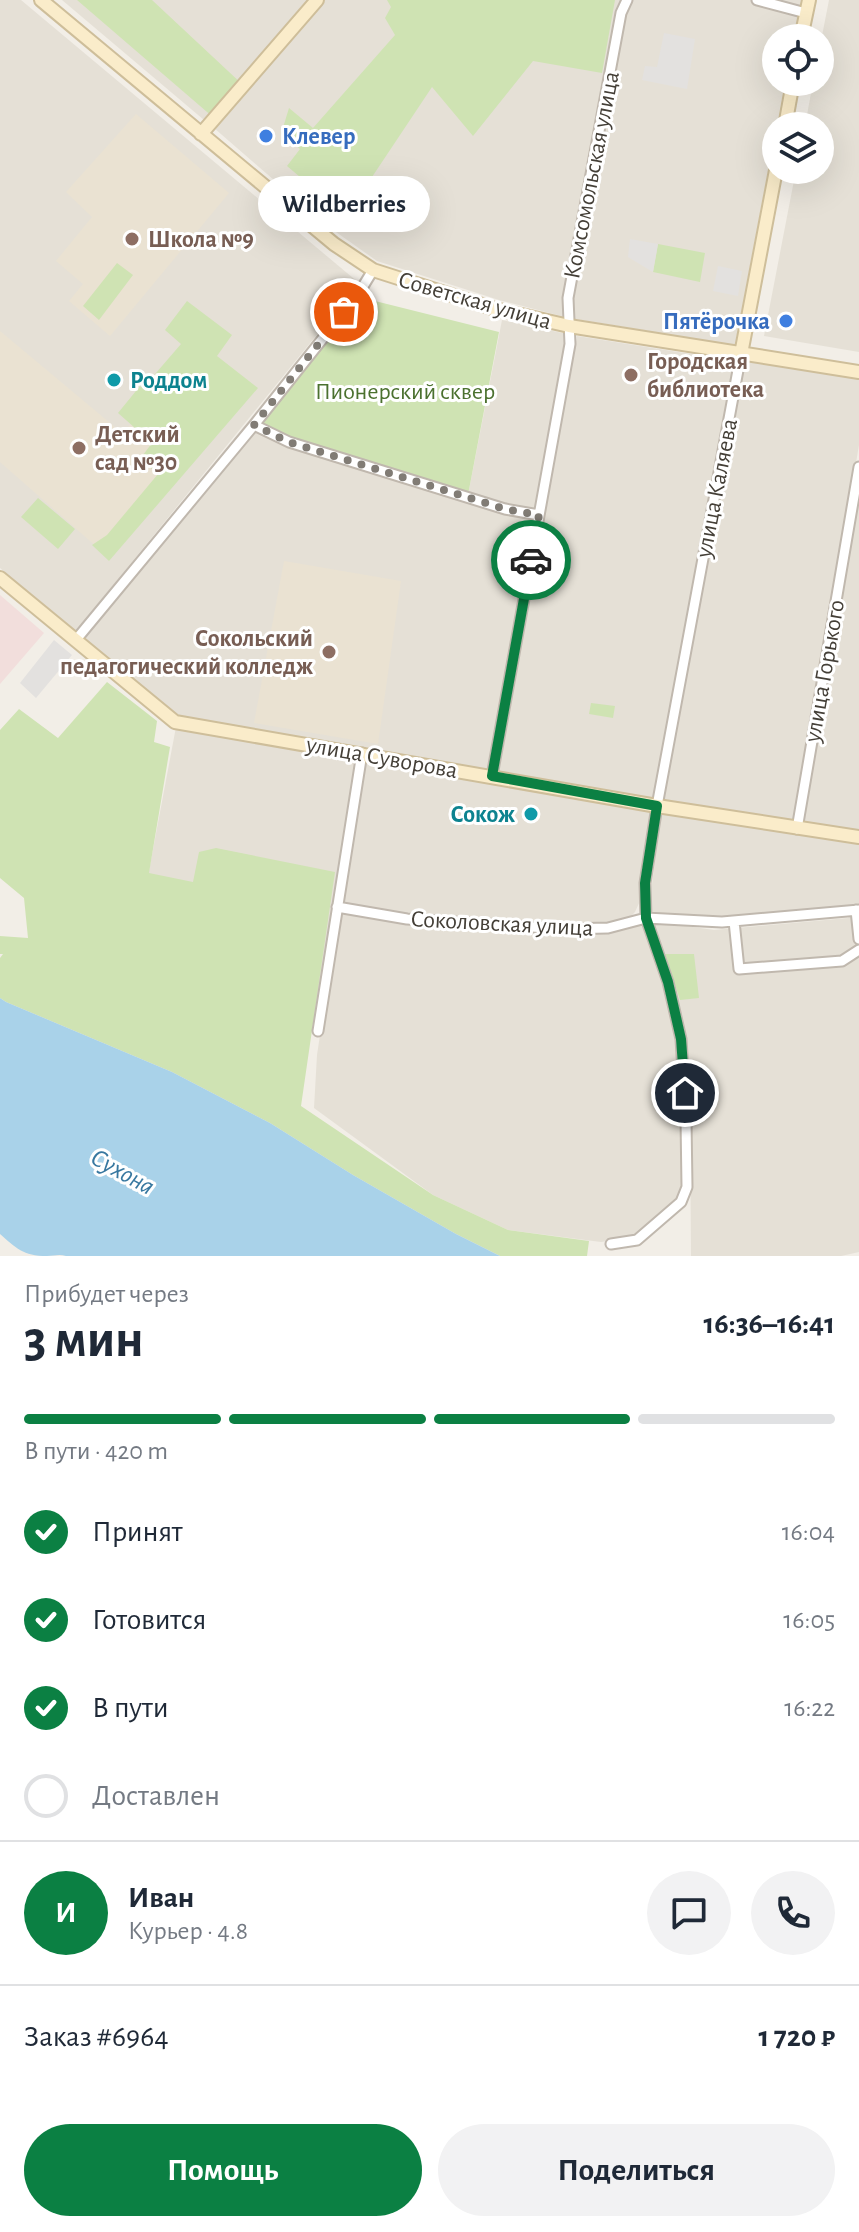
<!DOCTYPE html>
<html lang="ru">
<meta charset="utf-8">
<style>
:root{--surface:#fff;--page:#f2f2f3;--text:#1f2937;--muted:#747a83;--line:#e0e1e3;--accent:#0b8043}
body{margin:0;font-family:"Alegreya Sans",sans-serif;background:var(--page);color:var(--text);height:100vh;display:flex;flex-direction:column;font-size:30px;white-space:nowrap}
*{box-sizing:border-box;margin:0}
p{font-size:26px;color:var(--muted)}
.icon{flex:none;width:44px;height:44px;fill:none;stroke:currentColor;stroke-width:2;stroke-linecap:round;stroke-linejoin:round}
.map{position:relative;height:1256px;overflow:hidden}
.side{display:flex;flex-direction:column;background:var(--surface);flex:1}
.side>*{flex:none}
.tools{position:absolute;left:762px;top:24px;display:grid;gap:16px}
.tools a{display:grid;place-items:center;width:72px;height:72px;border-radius:50%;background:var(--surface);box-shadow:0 8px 32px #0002;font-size:40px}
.pin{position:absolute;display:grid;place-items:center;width:68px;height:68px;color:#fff;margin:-34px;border:4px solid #fff;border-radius:50%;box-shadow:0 2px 8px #0007}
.courier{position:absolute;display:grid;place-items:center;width:80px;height:80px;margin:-40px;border:6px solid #0b8043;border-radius:50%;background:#fff;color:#222;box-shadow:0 2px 10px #0007}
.bubble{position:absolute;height:56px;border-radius:28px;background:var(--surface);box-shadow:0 8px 32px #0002;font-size:26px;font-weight:700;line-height:56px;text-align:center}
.overview em{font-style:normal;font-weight:700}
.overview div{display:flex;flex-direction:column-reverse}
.overview{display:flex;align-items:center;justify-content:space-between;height:136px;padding:0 24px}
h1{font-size:52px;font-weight:700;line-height:60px}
.bar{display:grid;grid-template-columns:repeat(4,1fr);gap:12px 8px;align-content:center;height:96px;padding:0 24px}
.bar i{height:10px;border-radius:6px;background:var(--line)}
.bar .on{background:var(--accent)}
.bar p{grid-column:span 4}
.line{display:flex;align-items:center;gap:20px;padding:0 24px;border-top:2px solid var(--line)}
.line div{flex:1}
.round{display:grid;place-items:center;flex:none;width:84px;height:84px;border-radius:42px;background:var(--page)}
ol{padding:0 24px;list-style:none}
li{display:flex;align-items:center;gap:24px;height:88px}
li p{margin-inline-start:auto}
li .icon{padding:8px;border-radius:50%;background:var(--accent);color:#fff;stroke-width:4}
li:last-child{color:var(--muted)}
li i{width:44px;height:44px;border:4px solid var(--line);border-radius:50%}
.cta{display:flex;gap:16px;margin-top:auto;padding:16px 24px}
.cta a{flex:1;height:92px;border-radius:48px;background:var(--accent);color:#fff;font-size:32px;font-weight:700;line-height:92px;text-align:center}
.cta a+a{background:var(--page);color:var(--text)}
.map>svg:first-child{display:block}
.residential{fill:#e5e0d6}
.education{fill:#eae2d2}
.medical{fill:#f2dedc}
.green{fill:#cfe3b3}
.parking{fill:#e3e1df}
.water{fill:#a9d2e9}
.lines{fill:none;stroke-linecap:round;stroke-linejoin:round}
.street-casing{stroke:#c0b8ae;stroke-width:13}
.secondary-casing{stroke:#cebe9a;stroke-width:16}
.street{stroke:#fff;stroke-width:9}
.secondary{stroke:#faecca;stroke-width:12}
.done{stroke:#817c75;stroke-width:8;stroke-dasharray:0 14.4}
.route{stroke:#0b8043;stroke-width:10}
.shop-dot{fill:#3f7fe0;stroke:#fff;stroke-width:3}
.education-dot{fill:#8d6e63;stroke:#fff;stroke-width:3}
.culture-dot{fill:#0f9aa8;stroke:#fff;stroke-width:3}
.labels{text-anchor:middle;stroke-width:6;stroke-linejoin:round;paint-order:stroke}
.shop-label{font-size:24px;font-weight:bold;fill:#366cbe;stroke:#fff;text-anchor:start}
.street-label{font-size:24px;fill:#443f37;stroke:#fff}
.education-label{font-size:24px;font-weight:bold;fill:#785e54;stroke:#fff;text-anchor:start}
.culture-label{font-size:24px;font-weight:bold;fill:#0d838f;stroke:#fff;text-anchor:start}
.park-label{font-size:24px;fill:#4b712f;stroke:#fff}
.water-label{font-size:26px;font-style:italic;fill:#3878a0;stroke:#fff}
</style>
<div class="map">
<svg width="859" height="1256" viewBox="0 0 859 1256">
<rect width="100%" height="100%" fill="#f2eee7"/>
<path class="residential" d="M0 0H21L359 283 75 632 0 568Z
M62 0H307L204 120Z
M325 0H801L794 38H776V82H785L735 345 569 318 499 300 377 261 326 225 214 128Z
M829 0H859V352L764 336 796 170H820V126H805L813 82H820V46Z
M502 320 567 334 487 770 178 717 84 639 262 423 290 439 468 495Z
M577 336 735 361 654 799 499 772Z
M745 358 859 375V445L795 823 662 801Z
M859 493V832L803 823Z
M176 727 357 758 316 1024 174 997 145 892Z
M364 759 651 810 641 883 640 901 635 912 628 919 608 925 563 926 405 915 341 904Z
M661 813 859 842V905L724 916 652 913V884Z
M339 910 563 932 645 921 666 982 679 1040 685 1187 680 1200 635 1237 601 1242 508 1230 433 1195 314 1108 317 1055Z
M859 917V1252L841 1256H691L690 1120 679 1008 651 921 714 930Z"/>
<path class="education" d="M136 114 229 193 110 336 69 301 83 284 56 261 92 217 66 192Z
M0 331 122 433 131 424 178 465 106 555 0 462Z
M284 561 401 581 378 744 254 723Z"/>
<path class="medical" d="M0 595 44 633 0 684Z"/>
<path class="green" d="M77 0H152L243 85 214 118Z
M387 0H615L602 73 533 61 473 136 432 87 346 216 287 166 300 149 281 134 289 108 313 128 395 35 385 18 391 7Z
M658 244 705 253 700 282 653 272Z
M117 263 133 275 99 320 83 306Z
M363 298 499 332 468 495 290 439 262 423Z
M187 301 232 335 217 356 258 388 109 561 92 545 107 535 158 474 140 459 152 443 118 413 140 386 143 388 181 344 165 330Z
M38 498 75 529 58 549 21 517Z
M107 682 157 721 154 742 170 747 149 873 193 882 199 852 216 848 335 872 301 1106 433 1195 508 1230 589 1241 587 1256H500L456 1234 353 1175 270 1123 172 1072 6 1002 0 998V958L3 954H0V936L28 938 24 898 0 878V730L19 709 58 738Z
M591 703 615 706 613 718 589 714Z
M665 954H694L699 998 680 1000Z"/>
<path class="parking" d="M664 33 695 39 687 89 642 80 645 66 657 67Z
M630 239 658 244 653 272 628 257Z
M718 266 742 271 738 296 713 291Z
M54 640 72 655 36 698 20 683Z"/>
<path class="water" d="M0 998 6 1002 172 1072 270 1123 353 1175 456 1234 500 1256H66C59 1254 54 1256 47 1256 23 1256 16 1248 0 1234Z"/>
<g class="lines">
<g class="street-casing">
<path id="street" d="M757 0 806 13
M254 425 289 442 505 509 539 515
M75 641 254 425 359 293 373 270
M492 776 570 344 568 298 621 13 627 0
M797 829 859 467
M337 907 407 919 563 929 608 928 646 918 722 922 859 910
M856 910 859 939
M734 921 739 969 842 961 859 950
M318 1031 362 753
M611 1244 637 1240 681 1202 687 1187 686 1120 681 1039 668 982 646 918 645 883 657 806 741 354"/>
</g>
<g class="secondary-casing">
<path id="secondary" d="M41 0 334 244 373 270 495 309 569 326 859 372
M801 38 809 0
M785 126 793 82
M201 134 317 0
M741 354 776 170
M0 578 175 722 657 806 859 837"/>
</g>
<use href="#street" class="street"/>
<use href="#secondary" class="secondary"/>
</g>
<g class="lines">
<path class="done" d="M344 312 254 425 289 442 505 509 539 515 531 560"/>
<path class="route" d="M531 560 492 776 657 806 645 883 646 918 668 982 681 1039 685 1093"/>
</g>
<g class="shop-dot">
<circle cx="266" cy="136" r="8"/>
<circle cx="786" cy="321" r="8"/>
</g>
<g class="education-dot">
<circle cx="132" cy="239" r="8"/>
<circle cx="631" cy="375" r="8"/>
<circle cx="79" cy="448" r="8"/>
<circle cx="329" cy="652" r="8"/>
</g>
<g class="culture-dot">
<circle cx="114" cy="380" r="8"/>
<circle cx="531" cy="814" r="8"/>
</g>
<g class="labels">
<g class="shop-label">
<text x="282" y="144">Клевер</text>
<text x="770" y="329" text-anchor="end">Пятёрочка</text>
</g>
<g class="street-label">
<text transform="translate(591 175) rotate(-79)" y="8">Комсомольская улица</text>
<text transform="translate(475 300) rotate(16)" y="8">Советская улица</text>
<text transform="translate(716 488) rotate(-79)" y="8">улица Каляева</text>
<text transform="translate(824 671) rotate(-80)" y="8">улица Горького</text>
<text transform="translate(382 757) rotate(10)" y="8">улица Суворова</text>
<text transform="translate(502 923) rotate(3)" y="8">Соколовская улица</text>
</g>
<g class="education-label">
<text x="148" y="247">Школа №9</text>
<text x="647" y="369">Городская<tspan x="647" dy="28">библиотека</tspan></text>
<text x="95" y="442">Детский<tspan x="95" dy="28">сад №30</tspan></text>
<text x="313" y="646" text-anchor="end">Сокольский<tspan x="313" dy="28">педагогический колледж</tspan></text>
</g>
<g class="culture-label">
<text x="130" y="388">Роддом</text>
<text x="515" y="822" text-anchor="end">Сокож</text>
</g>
<g class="park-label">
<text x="405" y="399">Пионерский сквер</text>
</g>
<g class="water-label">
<text transform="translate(123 1171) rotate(29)" y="9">Сухона</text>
</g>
</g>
</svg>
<div class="tools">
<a><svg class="icon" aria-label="locate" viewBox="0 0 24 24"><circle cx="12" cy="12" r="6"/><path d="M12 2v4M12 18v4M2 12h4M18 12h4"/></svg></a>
<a><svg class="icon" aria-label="layers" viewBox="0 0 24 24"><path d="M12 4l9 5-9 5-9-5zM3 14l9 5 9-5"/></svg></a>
</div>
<div class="pin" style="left:344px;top:312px;background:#ea580c"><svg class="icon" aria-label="bag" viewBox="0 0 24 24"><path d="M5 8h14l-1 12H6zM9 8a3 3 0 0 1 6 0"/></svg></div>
<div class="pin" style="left:685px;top:1093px;background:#1f2937"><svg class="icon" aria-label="home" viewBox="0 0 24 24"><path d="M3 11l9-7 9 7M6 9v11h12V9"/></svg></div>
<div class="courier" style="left:531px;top:560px"><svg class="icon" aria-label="car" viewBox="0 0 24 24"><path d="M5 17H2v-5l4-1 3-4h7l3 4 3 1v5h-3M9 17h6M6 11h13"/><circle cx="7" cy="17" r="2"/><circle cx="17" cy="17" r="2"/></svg></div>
<div class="bubble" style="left:258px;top:176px;width:172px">Wildberries</div>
</div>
<section class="side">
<div class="overview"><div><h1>3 мин</h1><p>Прибудет через</p></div><em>16:36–16:41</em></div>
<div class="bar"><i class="on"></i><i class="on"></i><i class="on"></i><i></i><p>В пути · 420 m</p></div>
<ol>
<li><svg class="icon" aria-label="check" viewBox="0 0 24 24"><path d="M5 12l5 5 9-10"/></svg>Принят<p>16:04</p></li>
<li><svg class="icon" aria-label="check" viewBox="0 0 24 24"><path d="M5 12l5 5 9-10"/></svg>Готовится<p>16:05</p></li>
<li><svg class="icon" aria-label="check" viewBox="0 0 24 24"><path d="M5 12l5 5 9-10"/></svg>В пути<p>16:22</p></li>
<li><i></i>Доставлен</li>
</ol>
<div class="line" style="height:144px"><b class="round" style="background:var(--accent);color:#fff">И</b><div><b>Иван</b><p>Курьер · 4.8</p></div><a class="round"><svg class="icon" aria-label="chat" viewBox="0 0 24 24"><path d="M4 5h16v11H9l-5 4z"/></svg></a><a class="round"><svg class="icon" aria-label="phone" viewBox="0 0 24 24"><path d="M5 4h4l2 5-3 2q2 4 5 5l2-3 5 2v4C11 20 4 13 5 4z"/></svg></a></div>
<div class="line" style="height:104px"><div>Заказ #6964</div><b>1 720 ₽</b></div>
<div class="cta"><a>Помощь</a><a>Поделиться</a></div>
</section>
